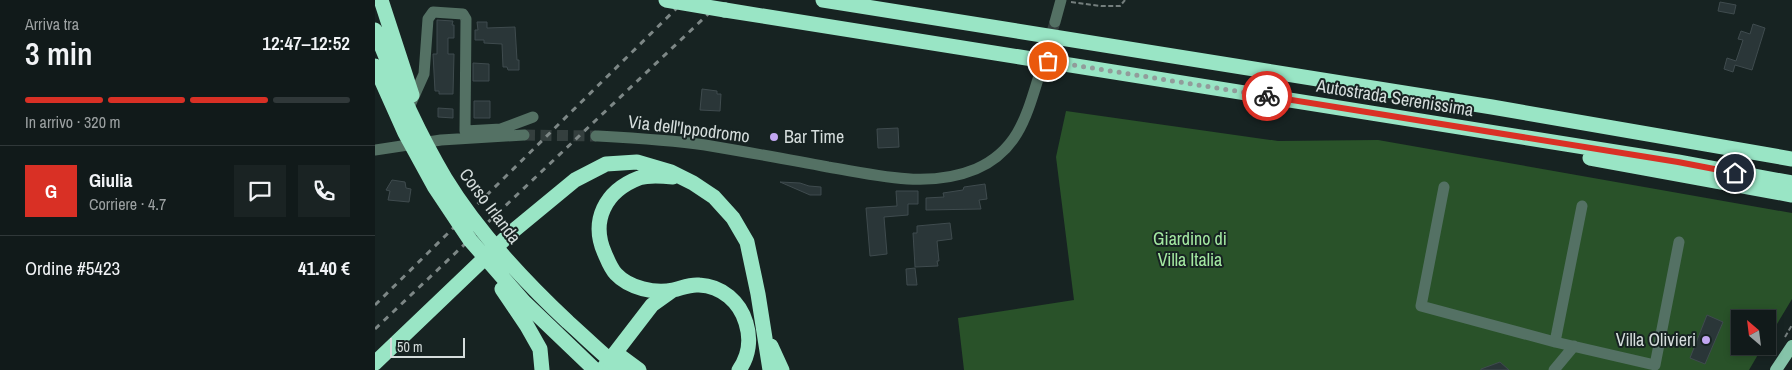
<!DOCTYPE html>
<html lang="it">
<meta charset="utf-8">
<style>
:root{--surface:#111a1a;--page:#1a2323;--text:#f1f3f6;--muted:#9ca1a2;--line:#303839;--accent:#d93025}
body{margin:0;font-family:"Archivo Narrow",sans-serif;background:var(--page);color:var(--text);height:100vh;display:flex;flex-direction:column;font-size:19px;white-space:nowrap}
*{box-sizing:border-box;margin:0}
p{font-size:16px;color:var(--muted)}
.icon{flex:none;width:28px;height:28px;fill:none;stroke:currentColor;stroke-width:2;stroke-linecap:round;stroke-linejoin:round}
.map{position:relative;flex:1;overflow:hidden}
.sheet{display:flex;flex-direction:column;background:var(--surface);width:375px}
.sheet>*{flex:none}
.needle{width:32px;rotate:332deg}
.tools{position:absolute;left:1356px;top:310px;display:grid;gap:10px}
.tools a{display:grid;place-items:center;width:45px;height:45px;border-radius:0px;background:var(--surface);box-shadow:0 2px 8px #0003,0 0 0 1px var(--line);font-size:25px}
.scale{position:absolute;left:15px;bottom:12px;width:75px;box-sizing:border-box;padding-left:5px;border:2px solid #d5dddc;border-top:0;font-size:14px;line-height:18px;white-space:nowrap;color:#d5dddc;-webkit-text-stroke:4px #172322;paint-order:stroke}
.pin{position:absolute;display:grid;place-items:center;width:42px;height:42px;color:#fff;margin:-21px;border:2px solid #fff;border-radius:50%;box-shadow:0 1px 5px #0007}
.courier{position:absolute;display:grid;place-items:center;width:50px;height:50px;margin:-25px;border:4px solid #d93025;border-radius:50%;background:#fff;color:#222;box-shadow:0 1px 6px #0007}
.head em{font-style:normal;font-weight:600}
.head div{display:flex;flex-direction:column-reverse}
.head{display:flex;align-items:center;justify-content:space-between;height:85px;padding:0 25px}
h1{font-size:32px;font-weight:600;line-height:38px}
.bar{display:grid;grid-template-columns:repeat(4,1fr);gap:8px 5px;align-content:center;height:60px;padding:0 25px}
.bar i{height:6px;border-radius:4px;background:var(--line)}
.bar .selected{background:var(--accent)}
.bar p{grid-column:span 4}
.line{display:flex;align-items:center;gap:12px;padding:0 25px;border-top:1px solid var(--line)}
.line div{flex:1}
.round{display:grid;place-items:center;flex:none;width:52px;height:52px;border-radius:0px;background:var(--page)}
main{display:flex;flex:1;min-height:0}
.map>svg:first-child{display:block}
.green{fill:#295229}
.building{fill:#2a3638;stroke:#3f4b4e}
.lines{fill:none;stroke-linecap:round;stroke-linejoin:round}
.minor-tunnel{stroke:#343f3e;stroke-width:11;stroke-dasharray:11 5.5;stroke-linecap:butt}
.path{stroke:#747e7d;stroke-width:2;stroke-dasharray:5 2.5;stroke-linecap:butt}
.minor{stroke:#547164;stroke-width:11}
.major{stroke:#85c4a9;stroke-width:12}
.highway{stroke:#99e5c5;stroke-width:15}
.rail{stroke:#7d8786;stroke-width:3;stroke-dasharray:6 6;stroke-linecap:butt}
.highway-bridge{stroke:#99e5c5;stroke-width:15}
.done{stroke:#929c9b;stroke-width:5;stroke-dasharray:0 9}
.route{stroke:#d93025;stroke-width:6}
.poi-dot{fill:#c2a7f2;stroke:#172322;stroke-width:2}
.labels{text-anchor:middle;stroke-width:4;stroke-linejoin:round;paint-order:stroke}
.street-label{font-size:18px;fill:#d5dddc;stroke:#172322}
.poi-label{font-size:18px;fill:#d5dddc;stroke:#172322;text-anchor:start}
.park-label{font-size:18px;fill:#a4e9a2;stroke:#172322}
</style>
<main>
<section class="sheet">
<div class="head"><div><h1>3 min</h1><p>Arriva tra</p></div><em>12:47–12:52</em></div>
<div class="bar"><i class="selected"></i><i class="selected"></i><i class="selected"></i><i></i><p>In arrivo · 320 m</p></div>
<div class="line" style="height:90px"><b class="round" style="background:var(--accent);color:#fff">G</b><div><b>Giulia</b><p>Corriere · 4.7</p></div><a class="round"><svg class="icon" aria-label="chat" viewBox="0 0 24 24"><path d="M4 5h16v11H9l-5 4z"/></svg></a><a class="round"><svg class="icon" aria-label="phone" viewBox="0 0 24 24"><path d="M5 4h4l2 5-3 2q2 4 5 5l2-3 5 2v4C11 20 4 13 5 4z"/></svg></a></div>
<div class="line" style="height:65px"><div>Ordine #5423</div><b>41.40 €</b></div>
</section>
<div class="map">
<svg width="1417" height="370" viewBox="0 0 1417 370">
<rect width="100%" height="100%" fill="#172322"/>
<path class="green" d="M691 111 903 141 1003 140 1417 213V299L1393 339 1392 319H1365V346H1388L1374 370H589L583 318 699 300 681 157Z"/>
<path class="building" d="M1345 2 1361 5 1359 14 1343 11Z
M62 20 78 21 77 25H79V38H73V54H79L78 94H64V91H60L58 54H62Z
M102 22H112V28L140 27 142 60H144V70H133L132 67H128L127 44 109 43V40H100V30H103Z
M1378 24 1390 28 1377 70 1360 65 1358 72 1349 69 1352 58 1361 61 1368 40 1363 39 1366 31 1375 34Z
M98 63 114 64V81H98Z
M327 89 342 91V94H346L345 111 325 110Z
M99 101H115V118H99Z
M63 108 78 109V118L63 117Z
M523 128 524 147 503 148 502 129Z
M17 180 30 182 31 188 36 189 34 202 13 200 15 191 11 190Z
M405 182 425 183 434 186 446 187V195H435Z
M610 184 612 199 604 200 606 209 551 210V198L569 197 568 193 588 190 589 187Z
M521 191H543V204H533V215L509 217 512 254 495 256 491 208 522 206Z
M575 223 577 239 562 241 564 261H562L563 266 540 267 538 233H542V226Z
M540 268 542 285H532L531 269Z
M1332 315 1348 322 1330 364 1315 358Z
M1125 362 1134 370H1106V369Z"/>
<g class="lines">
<path class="minor-tunnel" d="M663 79 680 22
M149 135 221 136"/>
<path class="path" d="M696 2 726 6H745L750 0
M1410 337 1417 325"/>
<path class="minor" d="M680 22 686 0
M36 103 49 74 53 19 58 12 88 14 91 19 90 131 126 129 158 117
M221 136C257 138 294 140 330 145 371 152 412 159 453 167 502 175 553 189 601 169 642 151 651 118 663 79
M0 150 66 140 149 135
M1069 187 1046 306 1180 342 1280 365 1304 242
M1180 342 1207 206
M1179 370 1199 346"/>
<path class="major" d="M1401 370 1417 346"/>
<path class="highway" d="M448 0 1117 107 1417 159
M350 10 1303 162 1417 183
M1215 158 1417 195
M298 177C288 176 273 175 264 178 230 191 215 221 230 254 233 261 236 269 241 274 254 288 280 294 298 290 307 288 315 284 324 285 347 286 365 302 371 323 376 339 374 356 364 370
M396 346 407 370
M0 363 137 232 200 180 231 164 262 162 296 172 318 183 339 197 358 218 372 242 383 294 395 370
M227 370 277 305 298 290"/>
<path class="rail" d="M0 305 310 0
M0 329 348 0"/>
<path class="highway-bridge" d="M6 0 37 95
M291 0 350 10
M0 30C20 81 42 131 70 178 103 232 147 279 193 322 211 338 228 355 247 370
M0 66 30 133 59 186 95 240 149 302 220 370
M127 289 152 326 165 349 167 370
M241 353 264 370"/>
</g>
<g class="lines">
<path class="done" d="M673 61 892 96"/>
<path class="route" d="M892 96 1303 162 1360 173"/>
</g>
<g class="poi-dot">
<circle cx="399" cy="137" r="5"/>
<circle cx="1331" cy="340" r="5"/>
</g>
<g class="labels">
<g class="street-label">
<text transform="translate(1020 98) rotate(9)" y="6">Autostrada Serenissima</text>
<text transform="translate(314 129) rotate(7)" y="6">Via dell'Ippodromo</text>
<text transform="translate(115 206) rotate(53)" y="6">Corso Irlanda</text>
</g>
<g class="poi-label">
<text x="409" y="143">Bar Time</text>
<text x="1321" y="346" text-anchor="end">Villa Olivieri</text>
</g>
<g class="park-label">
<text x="815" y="245">Giardino di<tspan x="815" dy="21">Villa Italia</tspan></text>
</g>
</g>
</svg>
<div class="tools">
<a><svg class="needle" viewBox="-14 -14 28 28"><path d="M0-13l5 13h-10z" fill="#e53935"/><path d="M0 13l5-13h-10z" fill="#9ca1a2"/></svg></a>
</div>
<div class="scale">50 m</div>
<div class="pin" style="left:673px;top:61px;background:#ea580c"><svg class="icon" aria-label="bag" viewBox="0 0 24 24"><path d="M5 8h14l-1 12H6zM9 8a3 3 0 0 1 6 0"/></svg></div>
<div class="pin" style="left:1360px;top:173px;background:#1f2937"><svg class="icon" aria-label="home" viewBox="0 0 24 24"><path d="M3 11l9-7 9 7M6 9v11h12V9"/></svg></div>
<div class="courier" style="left:892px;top:96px"><svg class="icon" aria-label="bike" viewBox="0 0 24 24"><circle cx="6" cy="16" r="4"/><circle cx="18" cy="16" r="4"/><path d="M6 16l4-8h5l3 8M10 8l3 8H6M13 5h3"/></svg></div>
</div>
</main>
